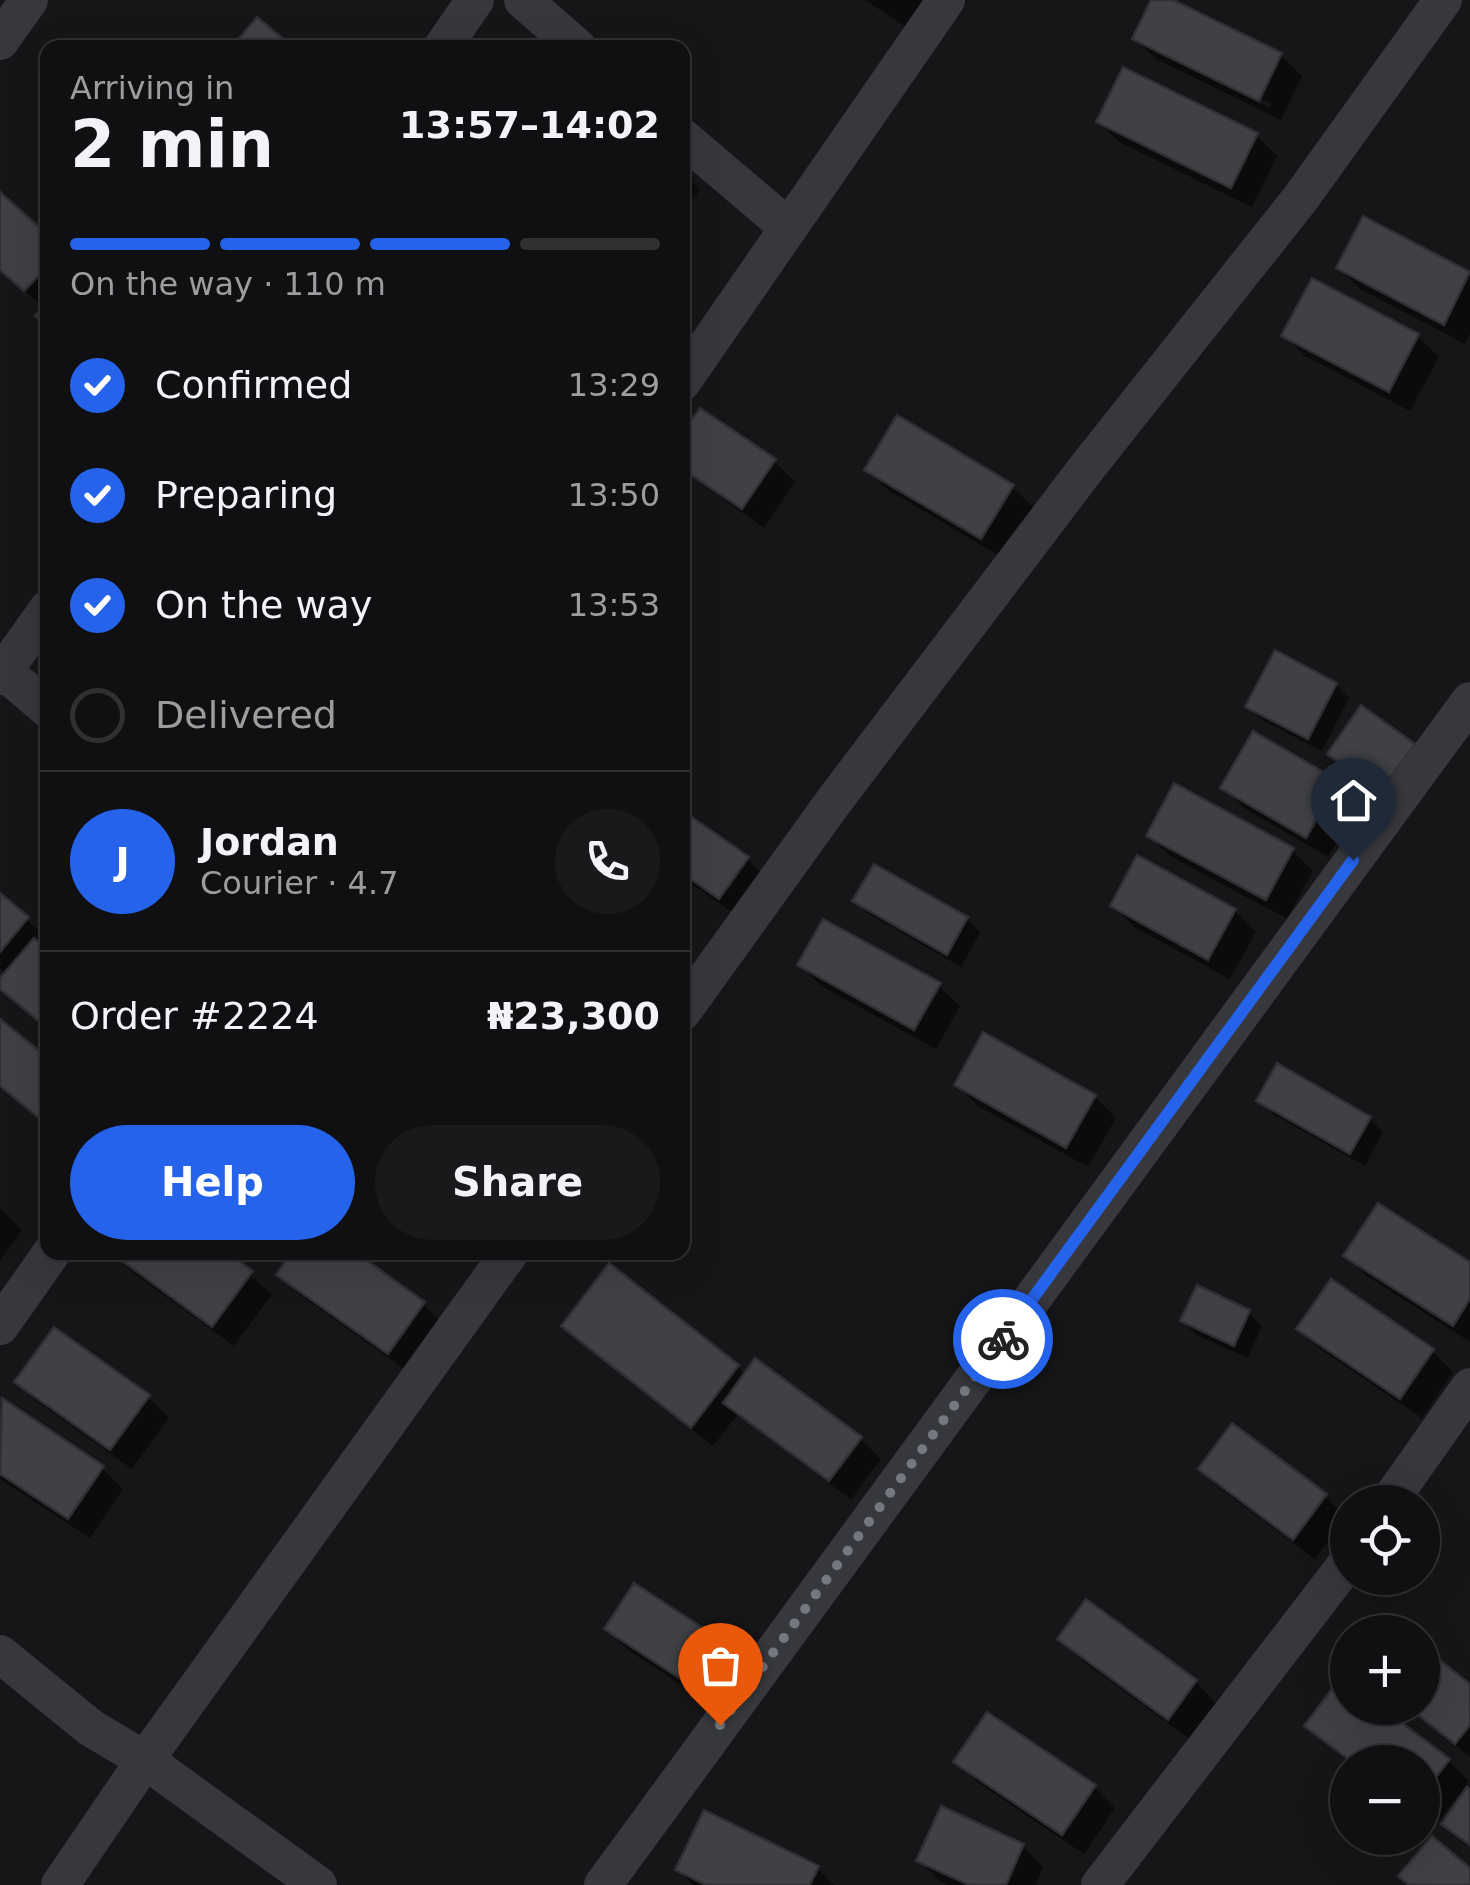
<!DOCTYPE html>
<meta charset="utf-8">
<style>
:root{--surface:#101012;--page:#19191b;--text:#f1f3f6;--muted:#9c9d9f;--line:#303032;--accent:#2563eb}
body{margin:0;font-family:"DejaVu Sans",sans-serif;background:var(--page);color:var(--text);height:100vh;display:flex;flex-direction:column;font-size:38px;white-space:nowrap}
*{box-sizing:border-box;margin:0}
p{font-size:32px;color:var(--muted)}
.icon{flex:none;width:55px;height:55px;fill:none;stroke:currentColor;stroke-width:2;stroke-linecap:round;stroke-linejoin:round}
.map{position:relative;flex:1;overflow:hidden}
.panel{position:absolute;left:40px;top:40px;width:650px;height:1220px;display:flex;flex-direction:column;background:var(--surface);border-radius:20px;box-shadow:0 10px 40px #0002,0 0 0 2px var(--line)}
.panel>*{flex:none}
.buttons{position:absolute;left:1330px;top:1485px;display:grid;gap:20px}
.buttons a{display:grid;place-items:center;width:110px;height:110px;border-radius:50%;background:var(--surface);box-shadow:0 10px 40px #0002,0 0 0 2px var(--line);font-size:50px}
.pin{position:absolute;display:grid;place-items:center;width:85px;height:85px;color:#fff;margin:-102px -42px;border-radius:50% 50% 50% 0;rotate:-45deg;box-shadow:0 0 10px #0007}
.pin .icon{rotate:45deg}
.courier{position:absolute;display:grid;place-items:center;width:100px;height:100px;margin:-50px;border:8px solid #2563eb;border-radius:50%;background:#fff;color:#222;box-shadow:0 2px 12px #0007}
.summary em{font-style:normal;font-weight:600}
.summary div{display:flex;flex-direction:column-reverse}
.summary{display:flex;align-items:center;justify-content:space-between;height:170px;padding:0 30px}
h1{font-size:65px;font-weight:600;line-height:75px}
.bar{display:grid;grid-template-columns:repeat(4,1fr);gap:15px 10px;align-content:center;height:120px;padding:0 30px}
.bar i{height:12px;border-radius:8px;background:var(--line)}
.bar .current{background:var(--accent)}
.bar p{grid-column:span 4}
.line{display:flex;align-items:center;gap:25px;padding:0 30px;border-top:2px solid var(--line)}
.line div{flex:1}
.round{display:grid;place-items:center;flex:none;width:105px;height:105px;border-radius:52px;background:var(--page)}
ol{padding:0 30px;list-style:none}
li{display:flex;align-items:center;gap:30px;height:110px}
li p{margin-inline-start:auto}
li .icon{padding:10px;border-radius:50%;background:var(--accent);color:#fff;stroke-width:4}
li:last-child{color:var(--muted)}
li i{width:55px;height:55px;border:5px solid var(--line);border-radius:50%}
.button{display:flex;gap:20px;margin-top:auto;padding:20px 30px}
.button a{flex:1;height:115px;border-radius:60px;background:var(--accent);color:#fff;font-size:40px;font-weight:600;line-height:115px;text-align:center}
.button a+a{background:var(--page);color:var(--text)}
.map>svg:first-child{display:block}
.shadow{fill:#0007;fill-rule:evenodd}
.building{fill:#404145;stroke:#303034;stroke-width:2.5}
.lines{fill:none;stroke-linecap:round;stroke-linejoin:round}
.minor{stroke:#37383d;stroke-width:38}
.done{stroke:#757880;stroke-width:10;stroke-dasharray:0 18}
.route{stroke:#2563eb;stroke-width:12}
</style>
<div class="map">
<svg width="1470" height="1885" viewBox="0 0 1470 1885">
<rect width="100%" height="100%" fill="#161618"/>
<path class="shadow" d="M865 0H924L906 27Z
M1154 0H1167L1281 55 1302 76 1281 120 1156 59 1135 38ZM1157 48 1272 104 1270 108 1157 53Z
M1099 122 1256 135 1277 156 1252 207 1119 142Z
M682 172 700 190 682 211Z
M0 195 48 238V325L45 309 0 268Z
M1364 219 1470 275V334L1465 344 1360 289 1339 268Z
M1284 335 1418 336 1439 357 1410 411 1305 356Z
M682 438 774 461 795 482 764 528 682 470Z
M867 470 1012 487 1033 507 1003 558 888 490Z
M1336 685 1349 698 1322 751 1262 720 1248 706Z
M1413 746 1427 759 1395 804 1330 754Z
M1338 783 1359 804 1328 857 1244 808 1223 787Z
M682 813 747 859 768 880 740 918 682 877Z
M1149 836 1292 850 1313 871 1287 919 1170 856Z
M875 867 967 919 980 933 961 967 869 914 855 901Z
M0 896 48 939 41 947 48 953V1029L0 986 7 974 0 969Z
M1113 906 1235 911 1256 932 1230 979 1134 927Z
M800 965 939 986 960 1006 936 1049 821 986Z
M957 1085 1095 1097 1116 1118 1088 1167 978 1106Z
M1259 1100 1370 1119 1383 1132 1365 1166 1273 1114Z
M0 1208 22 1230 0 1261Z
M113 1252H223L272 1294 234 1346 131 1271Z
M1347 1255 1470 1265V1342L1367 1276Z
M279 1274 423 1304 444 1325 410 1373 300 1295Z
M1248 1312 1262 1326 1248 1358 1196 1335 1183 1321Z
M564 1326 738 1367 746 1375 860 1439 881 1459 851 1500 738 1414 713 1446 585 1346Z
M1299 1329 1432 1351 1453 1372 1422 1418 1320 1349Z
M17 1382 148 1397 169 1418 132 1469 38 1402Z
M2 1402 102 1468 123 1489 90 1538 0 1479Z
M1201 1469 1325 1496 1346 1517 1315 1559 1222 1490Z
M1087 1603 1196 1682 1216 1703 1190 1739 1081 1660 1061 1639Z
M607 1629 718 1641 739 1662 711 1704 628 1650Z
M1470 1687V1757L1407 1708H1422Z
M1348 1708H1378L1448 1761 1469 1781 1434 1827 1422 1818V1762H1349L1308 1726Z
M957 1761 1094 1787 1115 1808 1084 1854 977 1782Z
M1023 1846 1043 1867 1036 1885H948L940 1881 919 1860Z
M817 1868 834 1885H693L678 1869Z"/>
<path class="building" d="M1151 0H1173L1282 53 1259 101 1132 39Z
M257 17 294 48H231Z
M1123 67 1258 133 1231 188 1096 122Z
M0 192 48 235V266L24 291 0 270Z
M1363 216 1470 272 1444 325 1336 268Z
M1312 278 1419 334 1389 392 1281 336Z
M48 301V326L35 316Z
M700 408 776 459 742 509 682 469V433Z
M897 415 1014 485 981 539 864 470Z
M1275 650 1337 683 1308 739 1245 707Z
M1361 705 1415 744 1380 792 1327 754Z
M1253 731 1339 781 1306 838 1220 788Z
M1174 783 1294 848 1266 900 1146 836Z
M682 810 749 857 719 899 682 873Z
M1137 855 1236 909 1208 960 1110 906Z
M874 864 968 917 947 955 852 901Z
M0 893 29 917 0 952Z
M823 919 941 983 914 1030 797 965Z
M34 938 48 949V1029L0 989V978Z
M0 1019 48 1058V1125L0 1086Z
M983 1032 1096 1095 1066 1148 954 1085Z
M1277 1063 1371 1117 1350 1154 1256 1101Z
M1378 1203 1470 1262V1299L1453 1326 1343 1256Z
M110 1252H227L253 1271 212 1327Z
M291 1252H355L425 1302 388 1354 276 1275Z
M609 1263 739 1365 691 1428 561 1326Z
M1331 1279 1434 1349 1400 1399 1296 1329Z
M1197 1285 1250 1310 1234 1346 1180 1321Z
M54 1327 150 1395 110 1450 14 1382Z
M755 1358 862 1437 829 1481 723 1403Z
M2 1398 104 1466 68 1519 0 1474Z
M1232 1423 1327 1494 1293 1540 1198 1469Z
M634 1583 720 1639 690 1685 604 1629Z
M1086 1599 1197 1680 1168 1720 1057 1639Z
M1389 1620 1405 1632H1379Z
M1422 1646 1470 1684V1725L1455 1744 1409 1708H1422Z
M1341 1677 1348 1682V1708H1382L1450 1759 1422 1795V1762H1352L1304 1726Z
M987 1712 1096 1785 1062 1835 953 1762Z
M1467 1787 1470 1789V1845L1441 1824Z
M941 1806 1024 1844 1006 1885H969L916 1861Z
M704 1810 819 1866 810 1885H706L675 1870Z
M1432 1836 1470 1868V1885H1409L1398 1876Z"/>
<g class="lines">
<path class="minor" d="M523 0 578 48
M0 41 29 0
M442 48 475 0
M682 137 789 228
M682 382 946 0
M0 668 48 709
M0 676 48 609
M682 1012 834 801 1085 470 1300 199 1443 0
M0 1326 52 1252
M1389 1502 1470 1387
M0 1654 91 1728 145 1760 318 1885
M60 1885 145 1760 510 1252
M603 1885 1470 701
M1100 1885 1348 1562"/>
</g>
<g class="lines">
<path class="done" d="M720 1725 1003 1339"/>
<path class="route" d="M1003 1339 1353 860"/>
</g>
</svg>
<div class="buttons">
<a><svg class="icon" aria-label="locate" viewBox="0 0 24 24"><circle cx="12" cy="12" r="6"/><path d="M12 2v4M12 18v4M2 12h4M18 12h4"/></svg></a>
<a>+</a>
<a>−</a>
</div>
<div class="pin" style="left:720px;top:1725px;background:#ea580c"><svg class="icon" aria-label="bag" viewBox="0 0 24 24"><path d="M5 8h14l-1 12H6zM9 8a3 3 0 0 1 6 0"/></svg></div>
<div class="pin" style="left:1353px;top:860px;background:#1f2937"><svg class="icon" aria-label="home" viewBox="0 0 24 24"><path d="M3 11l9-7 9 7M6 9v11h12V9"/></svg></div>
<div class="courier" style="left:1003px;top:1339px"><svg class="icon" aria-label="bike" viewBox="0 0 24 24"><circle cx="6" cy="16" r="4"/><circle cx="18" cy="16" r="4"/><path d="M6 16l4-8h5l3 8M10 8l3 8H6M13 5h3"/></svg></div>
<section class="panel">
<div class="summary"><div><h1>2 min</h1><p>Arriving in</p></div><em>13:57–14:02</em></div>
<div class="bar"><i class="current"></i><i class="current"></i><i class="current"></i><i></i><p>On the way · 110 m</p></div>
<ol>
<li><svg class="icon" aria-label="check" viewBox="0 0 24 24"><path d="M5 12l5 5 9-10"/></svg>Confirmed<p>13:29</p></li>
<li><svg class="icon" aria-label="check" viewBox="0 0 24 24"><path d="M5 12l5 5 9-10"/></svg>Preparing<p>13:50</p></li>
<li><svg class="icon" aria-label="check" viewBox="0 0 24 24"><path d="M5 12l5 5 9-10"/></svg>On the way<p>13:53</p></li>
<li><i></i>Delivered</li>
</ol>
<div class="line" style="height:180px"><b class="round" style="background:var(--accent);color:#fff">J</b><div><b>Jordan</b><p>Courier · 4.7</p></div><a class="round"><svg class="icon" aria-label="phone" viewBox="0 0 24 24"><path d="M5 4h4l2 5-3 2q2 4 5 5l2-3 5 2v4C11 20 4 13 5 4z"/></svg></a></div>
<div class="line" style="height:130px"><div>Order #2224</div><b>₦23,300</b></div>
<div class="button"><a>Help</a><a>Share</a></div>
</section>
</div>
